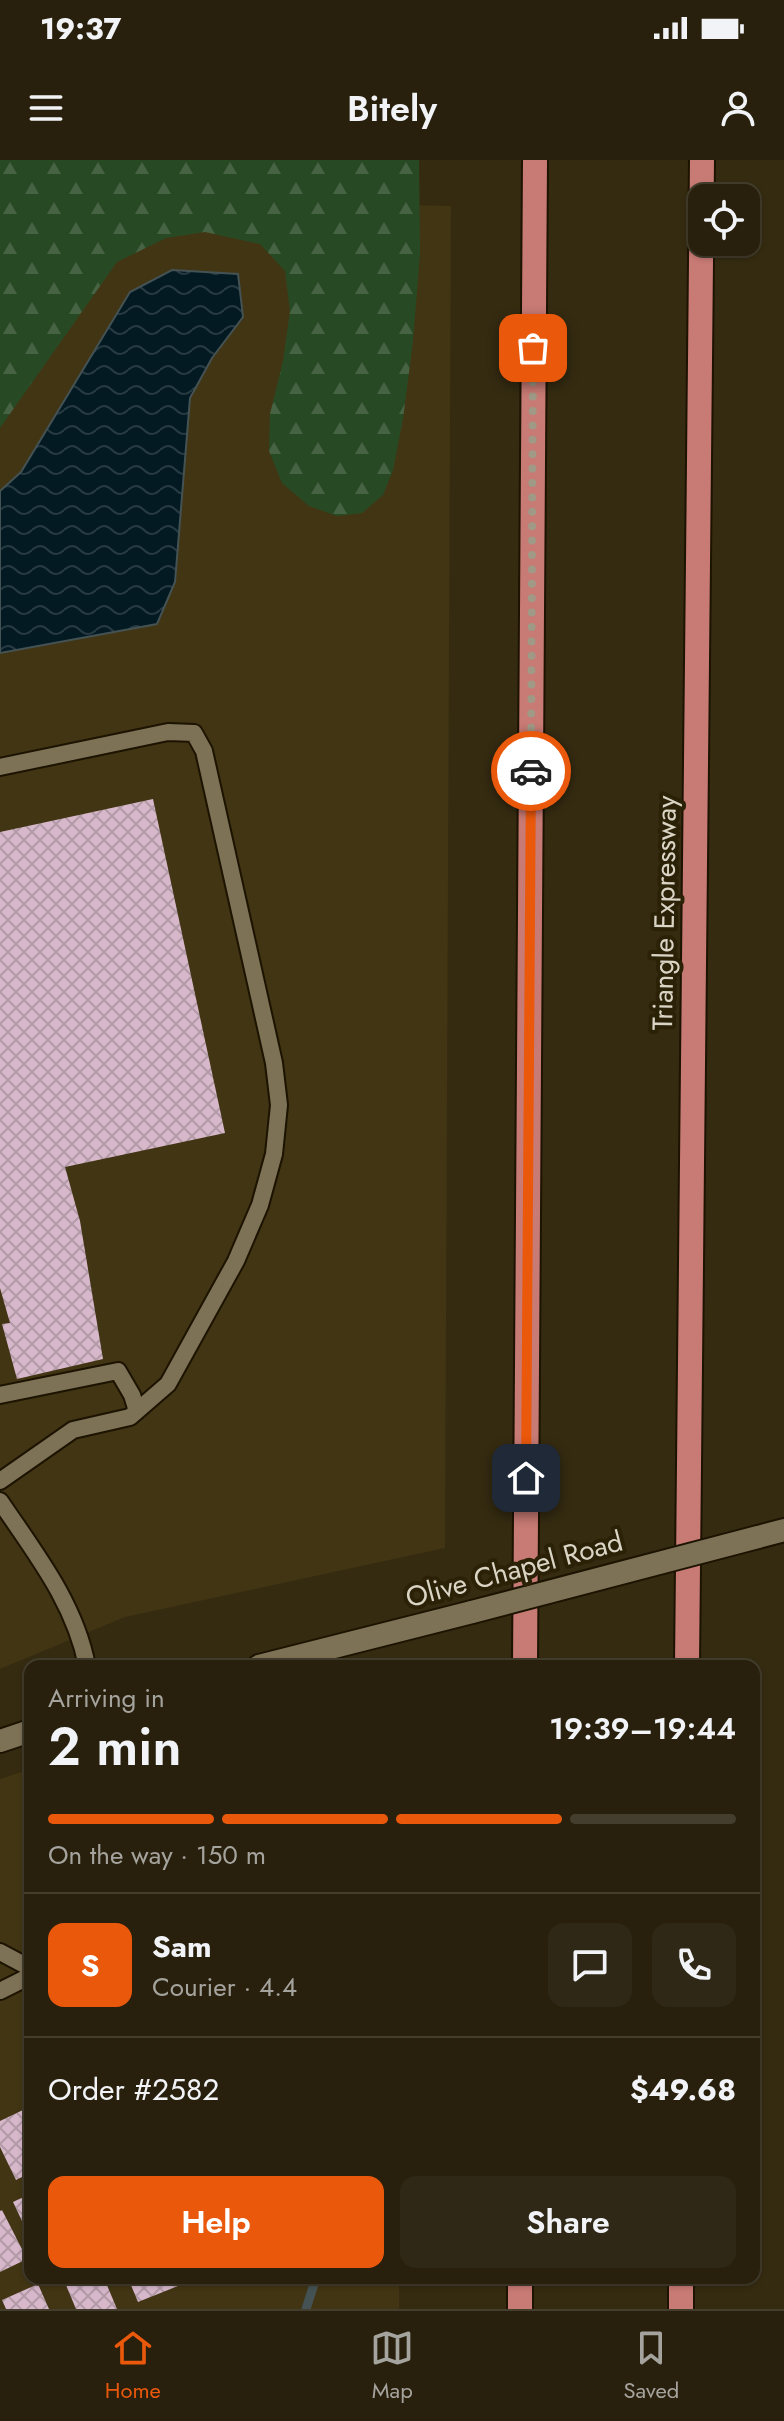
<!DOCTYPE html>
<meta charset="utf-8">
<style>
:root{--surface:#28200d;--page:#302816;--text:#f1f3f6;--muted:#a5a39d;--line:#443e2e;--accent:#ea580c}
body{margin:0;font-family:Jost,sans-serif;background:var(--page);color:var(--text);height:100vh;display:flex;flex-direction:column;font-size:30px;white-space:nowrap}
*{box-sizing:border-box;margin:0}
p{font-size:26px;color:var(--muted)}
.icon{flex:none;width:44px;height:44px;fill:none;stroke:currentColor;stroke-width:2;stroke-linecap:round;stroke-linejoin:round}
.map{position:relative;flex:1;overflow:hidden}
.details{position:absolute;left:24px;top:1500px;width:736px;height:624px;display:flex;flex-direction:column;background:var(--surface);border-radius:16px;box-shadow:0 2px 6px #0004,0 0 0 2px var(--line)}
.details>*{flex:none}
.tools{position:absolute;left:688px;top:24px;display:grid;gap:16px}
.tools a{display:grid;place-items:center;width:72px;height:72px;border-radius:16px;background:var(--surface);box-shadow:0 2px 6px #0004,0 0 0 2px var(--line);font-size:40px}
.pin{position:absolute;display:grid;place-items:center;width:68px;height:68px;color:#fff;margin:-34px;border-radius:16px;box-shadow:0 4px 12px #0006}
.courier{position:absolute;display:grid;place-items:center;width:80px;height:80px;margin:-40px;border:6px solid #ea580c;border-radius:50%;background:#fff;color:#222;box-shadow:0 2px 10px #0007}
.headline em{font-style:normal;font-weight:600}
.headline div{display:flex;flex-direction:column-reverse}
.headline{display:flex;align-items:center;justify-content:space-between;height:136px;padding:0 24px}
h1{font-size:52px;font-weight:600;line-height:60px}
.bar{display:grid;grid-template-columns:repeat(4,1fr);gap:12px 8px;align-content:center;height:96px;padding:0 24px}
.bar i{height:10px;border-radius:6px;background:var(--line)}
.bar .on{background:var(--accent)}
.bar p{grid-column:span 4}
.line{display:flex;align-items:center;gap:20px;padding:0 24px;border-top:2px solid var(--line)}
.line div{flex:1}
.round{display:grid;place-items:center;flex:none;width:84px;height:84px;border-radius:16px;background:var(--page)}
.cta{display:flex;gap:16px;margin-top:auto;padding:16px 24px}
.cta a{flex:1;height:92px;border-radius:16px;background:var(--accent);color:#fff;font-size:32px;font-weight:600;line-height:92px;text-align:center}
.cta a+a{background:var(--page);color:var(--text)}
.status{display:flex;justify-content:space-between;align-items:center;height:56px;padding:0 40px;background:var(--surface);direction:ltr}
.status svg{height:22px;fill:currentColor}
header{display:flex;justify-content:space-between;align-items:center;height:104px;padding:0 24px;background:var(--surface);font-size:36px;font-weight:600}
.tab-bar{display:flex;justify-content:space-around;align-items:center;height:112px;border-top:2px solid var(--line);background:var(--surface);font-size:22px;color:var(--muted)}
.tab-bar a{display:grid;justify-items:center;gap:4px}
.tab-bar .on{color:var(--accent)}
.map>svg:first-child{display:block}
.built{fill:#413513}
.forest{fill:url(#forest-firs)}
.water{fill:url(#water-waves);stroke:#445254;stroke-width:2}
.lines{fill:none;stroke-linecap:round;stroke-linejoin:round}
.stream{stroke:#445254;stroke-width:9}
.building{fill:url(#building-cross-hatch)}
.service-casing{stroke:#1c1300;stroke-width:20}
.secondary-casing{stroke:#1c1300;stroke-width:26}
.motorway-casing{stroke:#1c1300;stroke-width:28}
.service{stroke:#7d7256;stroke-width:16}
.secondary{stroke:#7d7256;stroke-width:22}
.motorway{stroke:#c87a74;stroke-width:24}
.secondary-bridge-casing{stroke:#1c1300;stroke-width:26;stroke-linecap:butt}
.secondary-bridge{stroke:#7d7256;stroke-width:22}
.done{stroke:#a09986;stroke-width:8;stroke-dasharray:0 14.4}
.route{stroke:#ea580c;stroke-width:10}
.labels{text-anchor:middle;stroke-width:8;stroke-linejoin:round;paint-order:stroke}
.street-label{font-size:28px;fill:#dad4c5;stroke:#2b2107}
</style>
<div class="status"><b>19:37</b><svg viewBox="0 0 49 12"><path d="M0 12V9h3v3zM5 12V6h3v6zM10 12V3h3v9zM15 12V0h3v12zM26 1h20v11H26zM47 4h2v5h-2z"/></svg></div>
<header><svg class="icon" aria-label="menu" viewBox="0 0 24 24"><path d="M4 6h16M4 12h16M4 18h16"/></svg>Bitely<svg class="icon" aria-label="person" viewBox="0 0 24 24"><circle cx="12" cy="8" r="4"/><path d="M4 21q1-7 8-7t8 7"/></svg></header>
<div class="map">
<svg width="784" height="2149" viewBox="0 0 784 2149">
<defs>
<pattern id="forest-firs" width="22" height="20" patternUnits="userSpaceOnUse" patternTransform="scale(2)"><rect width="22" height="20" fill="#274a25"/><path d="M5 1l3.5 6h-7zM16 11l3.5 6h-7z" fill="#466343"/></pattern>
<pattern id="water-waves" width="16" height="10" patternUnits="userSpaceOnUse" patternTransform="scale(2)"><rect width="16" height="10" fill="#031a23"/><path d="M0 5q4-4 8 0t8 0" fill="none" stroke="#273a41"/></pattern>
<pattern id="building-cross-hatch" width="8" height="8" patternUnits="userSpaceOnUse" patternTransform="scale(2)"><rect width="8" height="8" fill="#d7b8cb"/><path d="M0 0l8 8M0 8l8-8" fill="none" stroke="#b29aa7"/></pattern>
</defs>
<rect width="100%" height="100%" fill="#352b11"/>
<path class="built" d="M267 42 451 46 445 1388 125 1457 0 1509V244L100 87Z
M30 1609V2118H399V2149H0V1619Z"/>
<path class="forest" d="M0 0H419L420 93 413 181 403 259 393 310 383 335 362 353 337 356 309 346 282 323 269 291 270 254 283 201 290 151 285 111 260 84 205 72 166 78 117 102 0 268Z"/>
<path class="water" d="M172 110 238 114 243 157 212 198 190 238 175 422 157 464 0 493V331L21 312 130 132Z"/>
<g class="lines">
<path class="stream" d="M306 2149 316 2118"/>
</g>
<path class="building" d="M153 639 225 973 65 1007 80 1061 103 1199 17 1219 2 1164 10 1163 0 1128V672Z
M25 1949 30 1959V2013L16 2020 0 1987V1961Z
M30 2034V2078L13 2042Z
M2 2050 27 2099 0 2112V2051Z
M63 2118H104L117 2149H76Z
M128 2118H174L178 2126 138 2142Z
M38 2124 49 2149H6L2 2140Z"/>
<g class="lines">
<g class="service-casing">
<path id="service" d="M0 607 168 572 194 573 204 591 274 903 279 945 274 994 260 1045 236 1101 168 1224 130 1257 73 1270 0 1321
M0 1235 118 1211 132 1235 137 1251
M0 1341C35 1393 75 1443 87 1506
M0 1792 30 1808
M0 1831 30 1816"/>
</g>
<g class="secondary-casing">
<path id="secondary" d="M758 1377 784 1370
M259 1506 472 1452
M0 1581 30 1571"/>
</g>
<g class="motorway-casing">
<path id="motorway" d="M525 1506 535 0
M687 1506 702 0
M520 2149V2118
M681 2149V2118"/>
</g>
<use href="#service" class="service"/>
<use href="#secondary" class="secondary"/>
<use href="#motorway" class="motorway"/>
<g class="secondary-bridge-casing">
<path id="secondary-bridge" d="M472 1452 758 1377"/>
</g>
<use href="#secondary-bridge" class="secondary-bridge"/>
</g>
<g class="lines">
<path class="done" d="M531 611 533 188"/>
<path class="route" d="M526 1318 531 611"/>
</g>
<g class="labels">
<g class="street-label">
<text transform="translate(664 753) rotate(-89)" y="10">Triangle Expressway</text>
<text transform="translate(514 1409) rotate(-15)" y="10">Olive Chapel Road</text>
</g>
</g>
</svg>
<div class="tools">
<a><svg class="icon" aria-label="locate" viewBox="0 0 24 24"><circle cx="12" cy="12" r="6"/><path d="M12 2v4M12 18v4M2 12h4M18 12h4"/></svg></a>
</div>
<div class="pin" style="left:533px;top:188px;background:#ea580c"><svg class="icon" aria-label="bag" viewBox="0 0 24 24"><path d="M5 8h14l-1 12H6zM9 8a3 3 0 0 1 6 0"/></svg></div>
<div class="pin" style="left:526px;top:1318px;background:#1f2937"><svg class="icon" aria-label="home" viewBox="0 0 24 24"><path d="M3 11l9-7 9 7M6 9v11h12V9"/></svg></div>
<div class="courier" style="left:531px;top:611px"><svg class="icon" aria-label="car" viewBox="0 0 24 24"><path d="M5 17H2v-5l4-1 3-4h7l3 4 3 1v5h-3M9 17h6M6 11h13"/><circle cx="7" cy="17" r="2"/><circle cx="17" cy="17" r="2"/></svg></div>
<section class="details">
<div class="headline"><div><h1>2 min</h1><p>Arriving in</p></div><em>19:39–19:44</em></div>
<div class="bar"><i class="on"></i><i class="on"></i><i class="on"></i><i></i><p>On the way · 150 m</p></div>
<div class="line" style="height:144px"><b class="round" style="background:var(--accent);color:#fff">S</b><div><b>Sam</b><p>Courier · 4.4</p></div><a class="round"><svg class="icon" aria-label="chat" viewBox="0 0 24 24"><path d="M4 5h16v11H9l-5 4z"/></svg></a><a class="round"><svg class="icon" aria-label="phone" viewBox="0 0 24 24"><path d="M5 4h4l2 5-3 2q2 4 5 5l2-3 5 2v4C11 20 4 13 5 4z"/></svg></a></div>
<div class="line" style="height:104px"><div>Order #2582</div><b>$49.68</b></div>
<div class="cta"><a>Help</a><a>Share</a></div>
</section>
</div>
<nav class="tab-bar">
<a class="on"><svg class="icon" aria-label="home" viewBox="0 0 24 24"><path d="M3 11l9-7 9 7M6 9v11h12V9"/></svg>Home</a>
<a><svg class="icon" aria-label="map" viewBox="0 0 24 24"><path d="M3 6l6-2 6 2 6-2v14l-6 2-6-2-6 2zM9 4v14M15 6v14"/></svg>Map</a>
<a><svg class="icon" aria-label="saved" viewBox="0 0 24 24"><path d="M7 4h10v16l-5-4-5 4z"/></svg>Saved</a>
</nav>
